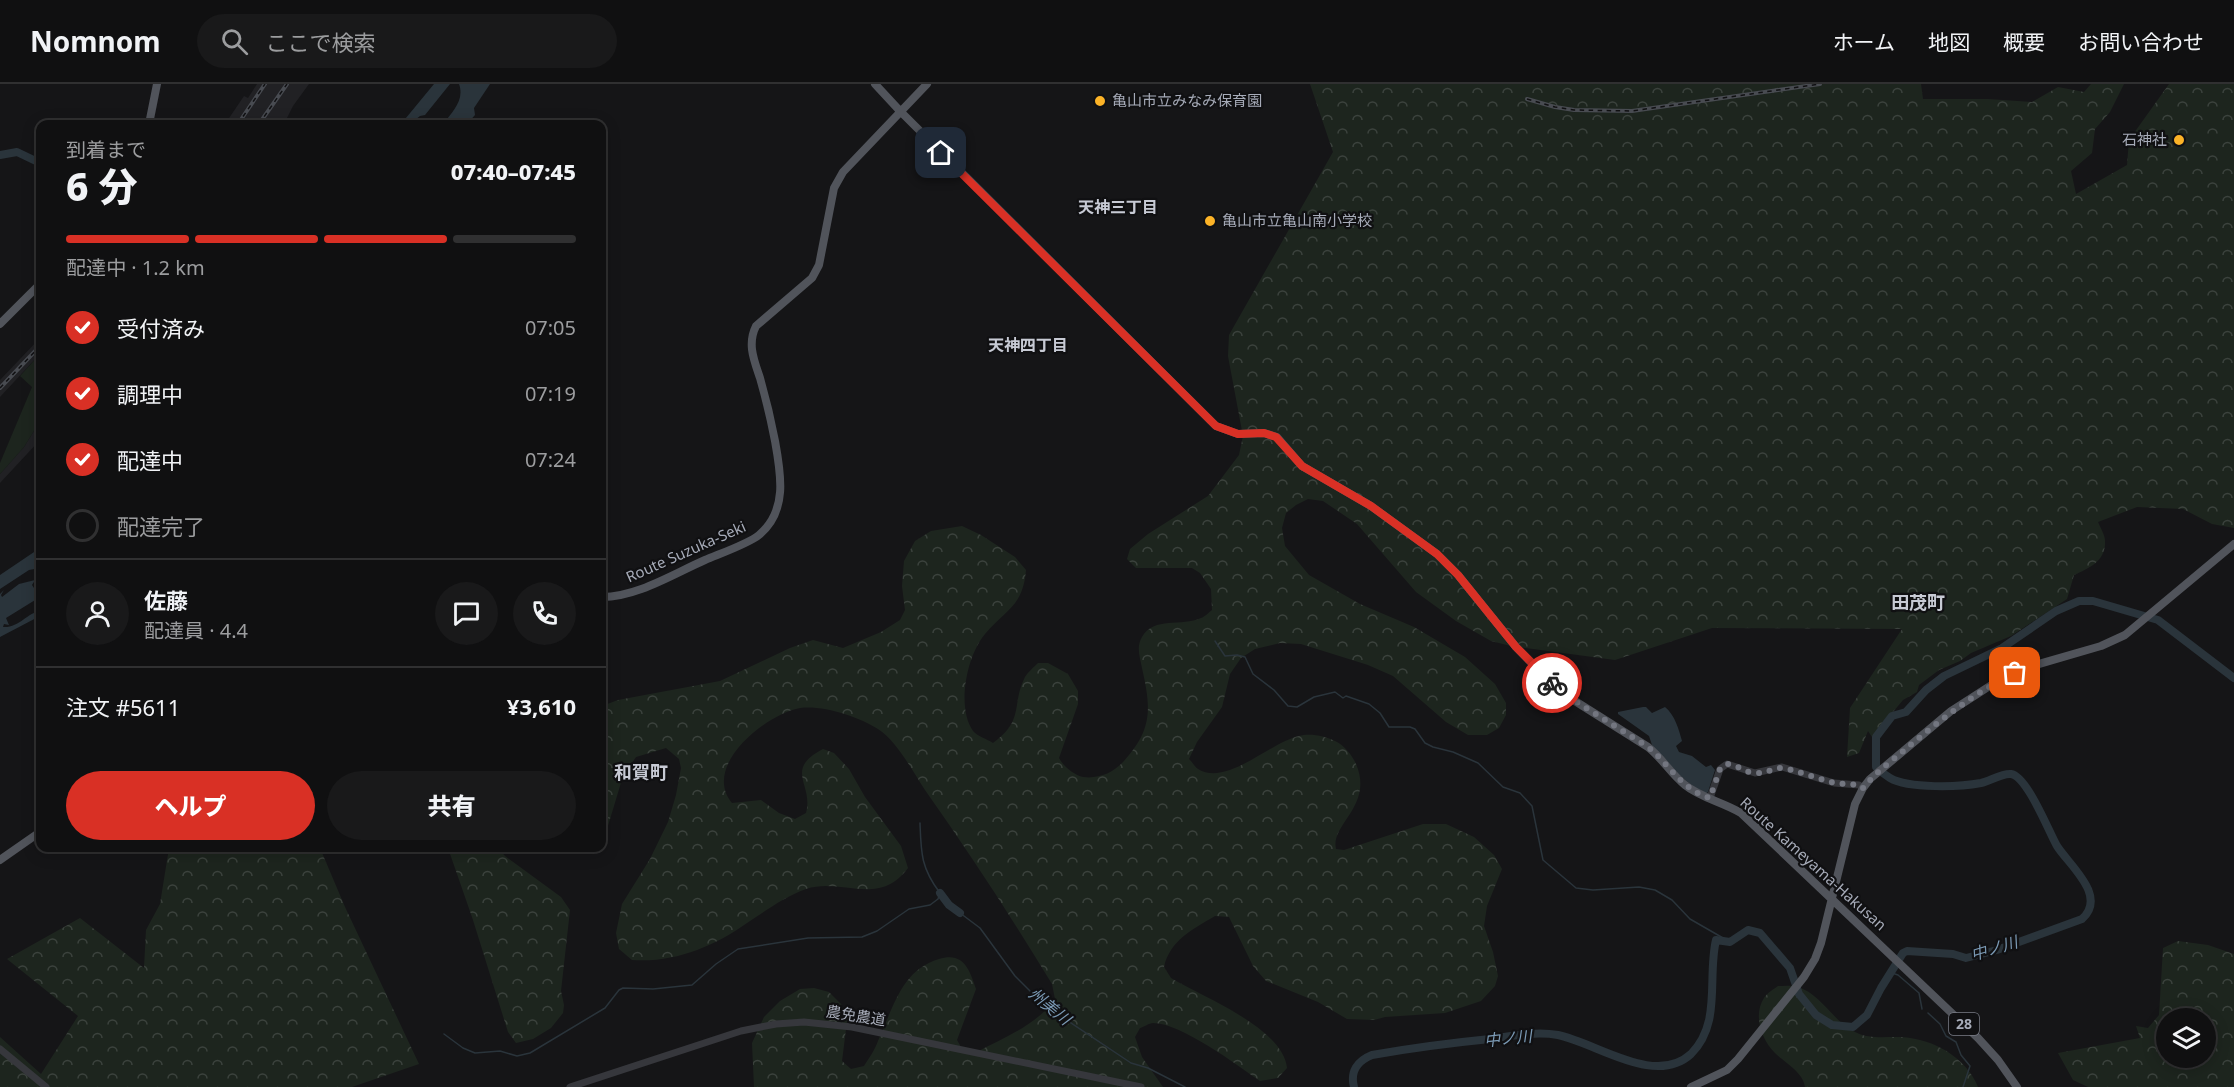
<!DOCTYPE html>
<html lang="ja">
<meta charset="utf-8">
<style>
:root{--surface:#101011;--page:#19191a;--text:#f1f3f6;--muted:#9c9d9f;--line:#303031;--accent:#d93025}
body{margin:0;font-family:"Noto Sans","Noto Sans JP",sans-serif;background:var(--page);color:var(--text);height:100vh;display:flex;flex-direction:column;font-size:22px;white-space:nowrap}
*{box-sizing:border-box;margin:0}
p{font-size:20px;color:var(--muted)}
.icon{flex:none;width:33px;height:33px;fill:none;stroke:currentColor;stroke-width:2;stroke-linecap:round;stroke-linejoin:round}
.map{position:relative;flex:1;overflow:hidden}
.side{position:absolute;left:36px;top:36px;width:570px;height:732px;display:flex;flex-direction:column;background:var(--surface);border-radius:12px;box-shadow:0 3px 15px #0003,0 0 0 2px var(--line)}
.side>*{flex:none}
.controls{position:absolute;left:2156px;top:924px;display:grid;gap:12px}
.controls a{display:grid;place-items:center;width:60px;height:60px;border-radius:50%;background:var(--surface);box-shadow:0 3px 15px #0003,0 0 0 2px var(--line);font-size:30px}
.pin{position:absolute;display:grid;place-items:center;width:51px;height:51px;color:#fff;margin:-26px;border-radius:12px;box-shadow:0 3px 9px #0006}
.courier{position:absolute;display:grid;place-items:center;width:60px;height:60px;margin:-30px;border:4px solid #d93025;border-radius:50%;background:#fff;color:#222;box-shadow:0 2px 8px #0007}
.headline em{font-style:normal;font-weight:800}
.headline div{display:flex;flex-direction:column-reverse}
.headline{display:flex;align-items:center;justify-content:space-between;height:102px;padding:0 30px}
h1{font-size:39px;font-weight:800;line-height:45px}
.bar{display:grid;grid-template-columns:repeat(4,1fr);gap:9px 6px;align-content:center;height:72px;padding:0 30px}
.bar i{height:8px;border-radius:4px;background:var(--line)}
.bar .on{background:var(--accent)}
.bar p{grid-column:span 4}
.line{display:flex;align-items:center;gap:15px;padding:0 30px;border-top:2px solid var(--line)}
.line div{flex:1}
.round{display:grid;place-items:center;flex:none;width:63px;height:63px;border-radius:32px;background:var(--page)}
ol{padding:0 30px;list-style:none}
li{display:flex;align-items:center;gap:18px;height:66px}
li p{margin-inline-start:auto}
li .icon{padding:6px;border-radius:50%;background:var(--accent);color:#fff;stroke-width:4}
li:last-child{color:var(--muted)}
li i{width:33px;height:33px;border:3px solid var(--line);border-radius:50%}
.button{display:flex;gap:12px;margin-top:auto;padding:12px 30px}
.button a{flex:1;height:69px;border-radius:36px;background:var(--accent);color:#fff;font-size:24px;font-weight:800;line-height:69px;text-align:center}
.button a+a{background:var(--page);color:var(--text)}
header{display:flex;align-items:center;gap:36px;box-sizing:border-box;height:84px;padding:0 30px;background:var(--surface);border-bottom:2px solid var(--line)}
header strong{font-size:28px}
nav{display:flex;gap:33px;margin-inline-start:auto;font-size:21px}
.search{width:420px;height:54px;background:var(--page);display:flex;align-items:center;gap:15px;box-sizing:border-box;padding:0 21px;border-radius:33px;color:var(--muted);font-size:22px}
.map>svg:first-child{display:block}
.built{fill:#212124}
.grass{fill:#1d251e}
.forest{fill:url(#forest-crowns);fill-rule:evenodd}
.water{fill:#2a343b}
.lines{fill:none;stroke-linecap:round;stroke-linejoin:round}
.stream{stroke:#2a343b;stroke-width:1.5}
.river{stroke:#2a343b;stroke-width:8}
.minor{stroke:#36373c;stroke-width:7}
.major{stroke:#51545b;stroke-width:8}
.rail-casing{stroke:#484b51;stroke-width:4}
.rail{stroke:#101012;stroke-width:1.5;stroke-dasharray:4.5;stroke-linecap:butt}
.done{stroke:#737680;stroke-width:6;stroke-dasharray:0 10.8}
.route{stroke:#d93025;stroke-width:8}
.poi-dot{fill:#fcb327;stroke:#101012;stroke-width:2}
.labels{text-anchor:middle;stroke-width:4.5;stroke-linejoin:round;paint-order:stroke}
.shield{fill:#101012;stroke:#797c86;stroke-width:1.5}
.shield-label{font-size:14px;font-weight:bold;fill:#a6abb8}
.poi-label{font-size:15px;fill:#a6abb8;stroke:#101012;text-anchor:start}
.street-label{font-size:15px;fill:#a6abb8;stroke:#101012}
.neighbourhood-label{font-size:16px;font-weight:bold;fill:#c7cad4;stroke:#101012}
.water-label{font-size:16px;font-style:italic;fill:#7b9ab5;stroke:#101012}
.quarter-label{font-size:18px;font-weight:bold;fill:#c7cad4;stroke:#101012}
</style>
<header>
<strong>Nomnom</strong>
<div class="search"><svg class="icon" aria-label="search" viewBox="0 0 24 24"><circle cx="10" cy="10" r="6"/><path d="M15 15l6 6"/></svg>ここで検索</div>
<nav><a>ホーム</a><a>地図</a><a>概要</a><a>お問い合わせ</a></nav>
</header>
<div class="map">
<svg width="2234" height="1003" viewBox="0 0 2234 1003">
<defs>
<pattern id="forest-crowns" width="20" height="18" patternUnits="userSpaceOnUse" patternTransform="scale(1.5)"><rect width="20" height="18" fill="#1d251e"/><path d="M2 6a3 3 0 1 1 6 0M12 15a3 3 0 1 1 6 0" fill="none" stroke="#3b423d"/></pattern>
</defs>
<rect width="100%" height="100%" fill="#151517"/>
<path class="built" d="M257 0H309L293 22 284 40H225L244 12 248 14Z
M40 254V270L0 313V296Z
M40 337V356L0 399V390L24 363Z"/>
<path class="grass" d="M40 270V337L24 363 0 390V379L32 303 20 292Z"/>
<path class="forest" d="M1310 0H1921L1923 15H1988L2032 18 2058 3 2084 8 2091 0H2124L2110 28 2095 45 2092 69 2071 87 2076 110 2127 81 2129 56 2169 0H2234V444L2212 440 2183 425 2137 423 2098 438C2100 443 2105 451 2105 457 2106 477 2089 484 2074 491L2067 515 2011 552 1971 569 1960 577 1939 586 1919 601 1917 608 1903 616 1872 653 1868 647 1859 669 1847 673 1850 624 1902 545 1712 544 1615 576 1511 562 1491 557 1456 537 1416 508 1357 440 1323 417 1308 415 1296 421 1286 429 1282 444 1285 462 1309 491 1360 520 1414 543 1465 573 1495 600 1506 619V631L1499 644 1487 651H1468L1446 638 1393 592 1368 581 1301 560 1280 559 1255 565 1241 574 1230 590 1222 623 1197 658 1189 675C1192 678 1195 683 1198 685 1226 703 1271 658 1299 652 1310 649 1325 652 1335 657 1344 661 1352 671 1356 680 1374 722 1330 740 1336 765L1344 766 1423 740H1446L1474 753 1494 771 1502 785 1487 822 1484 842 1493 868 1498 892 1495 902 1481 917 1445 929 1385 933 1374 936 1347 935 1318 918 1266 897 1253 882 1229 833 1215 832C1193 845 1170 856 1164 883L1171 894C1203 913 1283 944 1287 984L1278 994 1260 997C1237 981 1181 939 1153 939 1149 939 1144 943 1140 944L1135 953 1142 973 1163 1003H754L752 959 764 933 780 917 800 905 814 904 829 908 841 920 847 937 842 977 851 985 864 982C869 974 875 966 878 957 893 925 901 886 939 875 964 867 970 887 976 905L957 956 961 963 977 968C1003 954 1037 941 1055 915L1052 900C1012 834 970 770 925 706 913 688 897 657 878 645 859 633 824 621 800 624 766 630 701 682 732 719L761 716 779 729 795 735 806 729C814 700 783 686 823 665L834 669 849 685 865 713 901 762 908 784C879 824 841 793 806 805 784 813 767 826 747 839 713 863 674 879 632 876L619 865 616 849 622 820 650 775 668 738 676 711 681 684 679 675 666 664 636 673 623 692 607 745 602 747V622L618 616 720 597 790 564 813 556 843 564 881 548 900 536 905 526 902 502 904 477 915 457 931 447 962 442 981 451 1015 473 1026 486C1023 523 1005 526 985 550 967 571 956 623 973 647 977 652 987 655 993 659 1025 636 1011 621 1025 593 1028 588 1034 583 1038 579H1048L1068 590 1078 607V620L1059 674C1063 682 1074 691 1083 693 1099 695 1113 689 1124 677 1153 645 1151 624 1142 584 1140 573 1136 563 1142 553 1154 532 1182 543 1201 534 1205 533 1209 528 1212 526L1211 505 1200 489 1192 484H1136L1127 475 1130 465 1148 450 1208 412 1239 371 1243 352 1228 272 1229 251 1333 68Z
M169 764H320L345 823 419 980 352 1003H0V953L41 990 78 932 7 875 80 834 144 884 146 846 160 820Z
M448 764H498L505 772 561 813 570 826 561 907 564 921 563 929 551 944 533 955 516 959 508 948 473 836Z
M2178 857 2208 861 2234 870V1003H2088L2073 996 2058 969 2140 954 2136 942 2148 944 2159 931 2163 864ZM2166 934H2205V974H2166Z
M1778 902C1784 902 1791 901 1797 903 1821 909 1833 938 1855 948 1872 957 1892 951 1910 954 1939 958 1967 976 1978 1003H1805C1803 988 1785 979 1775 969 1761 955 1753 931 1764 914 1767 909 1774 905 1778 902Z"/>
<path class="water" d="M434 0H450L425 31 420 32 410 40H401Z
M459 0H490L474 24 475 31 467 40H443C452 28 465 16 459 0Z
M40 464V484L29 486 0 505V491Z
M35 496 32 501 34 504 40 503V513L6 534 9 541 4 540 3 543C19 544 27 529 40 527V532L0 553V510L4 506 1 511 2 513 19 500Z
M1643 623H1646L1652 629 1665 623C1675 631 1679 646 1682 657L1676 662 1679 668 1692 672 1706 683 1711 681 1715 686 1708 708 1706 710 1698 706 1675 688 1652 661 1649 652 1618 630V628Z"/>
<g class="lines">
<path class="stream" d="M1215 557 1225 572 1237 571 1245 573 1253 590 1274 606 1288 622 1297 623 1314 613 1335 608 1343 614 1346 612 1369 620 1380 629 1389 643H1410L1415 645 1425 659 1433 663 1453 668 1478 679 1503 703 1520 709 1532 722 1543 776 1576 804 1593 806 1639 803 1655 806 1672 816 1690 835 1730 858
M960 829 980 844 1015 892 1044 921 1131 979 1148 984 1185 1003
M1892 889 1898 891 1919 909 1922 925
M1928 929 1940 940 1946 952 1956 958 1961 971 1970 982 1963 1003
M444 950 463 964 475 969 500 967 517 972 530 969 605 924 619 906 623 904 653 905 692 901 716 880 738 865 808 854 862 853 877 847 909 825 930 821 938 815 940 809C921 784 921 769 920 739"/>
<path class="river" d="M0 71 17 68 40 79
M940 809 949 821 960 829
M1354 1003C1350 988 1357 977 1372 971 1411 964 1450 959 1490 955 1511 952 1536 947 1558 951 1597 959 1655 1003 1691 970 1722 939 1707 894 1716 856L1730 858 1748 846 1760 849 1790 884 1799 910 1816 931 1832 941 1853 943 1867 931 1881 904 1903 869 1907 867 1953 870 1966 874 1997 866 2082 835C2108 812 2069 781 2057 762 2049 748 2027 692 2011 690 2002 689 1990 697 1981 699 1960 703 1909 705 1890 694 1885 691 1880 687 1876 683V653L1892 632 1906 628 1926 606 1944 592 2002 564 2056 527 2079 517H2093L2158 536 2234 594"/>
<path class="minor" d="M1710 714 1720 685 1727 680 1755 689 1782 683 1834 699 1859 701 1863 704
M0 965 46 1003
M570 1003 741 947 776 940 804 938 852 943 1141 1003"/>
<path class="major" d="M875 0 900 27 1216 342 1238 350 1264 349 1277 353 1302 382 1371 422 1437 470 1458 491 1516 563 1559 607 1648 663C1662 674 1671 690 1685 701 1701 714 1723 718 1741 729L1978 954 1998 976 2017 1003
M149 40 157 0
M0 240 40 200
M602 513C637 513 673 490 705 476 719 470 748 460 759 451 788 427 781 390 775 357 771 336 766 315 760 294 754 276 747 260 756 242L812 194 819 181 834 104 843 88 927 0
M0 776 40 748
M1691 1003 1727 986 1738 975 1804 893 1815 875 1821 859 1855 720 1863 704 1870 695 1951 627 1996 598 2025 584 2101 562 2125 551 2234 460"/>
<g class="rail-casing">
<path id="rail" d="M1527 15 1555 23 1574 26 1632 27 1820 0
M238 40 265 0
M259 40 287 0
M0 304 40 262"/>
</g>
<use href="#rail" class="rail"/>
</g>
<g class="lines">
<path class="done" d="M1552 599 1559 607 1648 663C1669 680 1682 706 1710 714L1720 685 1726 680C1737 680 1745 689 1755 689 1766 690 1774 683 1785 684L1834 699 1859 701 1863 704C1876 688 1893 676 1908 663 1942 635 1975 608 2015 589"/>
<path class="route" d="M941 69 1216 342 1238 350 1264 349 1276 353 1302 382 1371 422 1437 470 1458 491 1516 563 1552 599"/>
</g>
<g class="poi-dot">
<circle cx="1100" cy="17" r="6"/>
<circle cx="2179" cy="56" r="6"/>
<circle cx="1210" cy="137" r="6"/>
</g>
<g class="labels">
<rect class="shield" x="1949" y="929" width="30" height="22" rx="4.5"/>
<g class="shield-label">
<text x="1964" y="945">28</text>
</g>
<g class="poi-label">
<text x="1112" y="22">亀山市立みなみ保育園</text>
<text x="2167" y="61" text-anchor="end">石神社</text>
<text x="1222" y="142">亀山市立亀山南小学校</text>
</g>
<g class="street-label">
<text transform="translate(686 468) rotate(-24)" y="5">Route Suzuka-Seki</text>
<text transform="translate(1813 780) rotate(42)" y="5">Route Kameyama-Hakusan</text>
<text transform="translate(856 932) rotate(9)" y="5">農免農道</text>
</g>
<g class="neighbourhood-label">
<text x="1118" y="129">天神三丁目</text>
<text x="1028" y="267">天神四丁目</text>
</g>
<g class="water-label">
<text transform="translate(1994 864) rotate(-17)" y="6">中ノ川</text>
<text transform="translate(1050 922) rotate(39)" y="6">州美川</text>
<text transform="translate(1508 954) rotate(-6)" y="6">中ノ川</text>
</g>
<g class="quarter-label">
<text x="1918" y="525">田茂町</text>
<text x="641" y="695">和賀町</text>
</g>
</g>
</svg>
<div class="controls">
<a><svg class="icon" aria-label="layers" viewBox="0 0 24 24"><path d="M12 4l9 5-9 5-9-5zM3 14l9 5 9-5"/></svg></a>
</div>
<div class="pin" style="left:2015px;top:589px;background:#ea580c"><svg class="icon" aria-label="bag" viewBox="0 0 24 24"><path d="M5 8h14l-1 12H6zM9 8a3 3 0 0 1 6 0"/></svg></div>
<div class="pin" style="left:941px;top:69px;background:#1f2937"><svg class="icon" aria-label="home" viewBox="0 0 24 24"><path d="M3 11l9-7 9 7M6 9v11h12V9"/></svg></div>
<div class="courier" style="left:1552px;top:599px"><svg class="icon" aria-label="bike" viewBox="0 0 24 24"><circle cx="6" cy="16" r="4"/><circle cx="18" cy="16" r="4"/><path d="M6 16l4-8h5l3 8M10 8l3 8H6M13 5h3"/></svg></div>
<section class="side">
<div class="headline"><div><h1>6 分</h1><p>到着まで</p></div><em>07:40–07:45</em></div>
<div class="bar"><i class="on"></i><i class="on"></i><i class="on"></i><i></i><p>配達中 · 1.2 km</p></div>
<ol>
<li><svg class="icon" aria-label="check" viewBox="0 0 24 24"><path d="M5 12l5 5 9-10"/></svg>受付済み<p>07:05</p></li>
<li><svg class="icon" aria-label="check" viewBox="0 0 24 24"><path d="M5 12l5 5 9-10"/></svg>調理中<p>07:19</p></li>
<li><svg class="icon" aria-label="check" viewBox="0 0 24 24"><path d="M5 12l5 5 9-10"/></svg>配達中<p>07:24</p></li>
<li><i></i>配達完了</li>
</ol>
<div class="line" style="height:108px"><a class="round"><svg class="icon" aria-label="person" viewBox="0 0 24 24"><circle cx="12" cy="8" r="4"/><path d="M4 21q1-7 8-7t8 7"/></svg></a><div><b>佐藤</b><p>配達員 · 4.4</p></div><a class="round"><svg class="icon" aria-label="chat" viewBox="0 0 24 24"><path d="M4 5h16v11H9l-5 4z"/></svg></a><a class="round"><svg class="icon" aria-label="phone" viewBox="0 0 24 24"><path d="M5 4h4l2 5-3 2q2 4 5 5l2-3 5 2v4C11 20 4 13 5 4z"/></svg></a></div>
<div class="line" style="height:78px"><div>注文 #5611</div><b>¥3,610</b></div>
<div class="button"><a>ヘルプ</a><a>共有</a></div>
</section>
</div>
